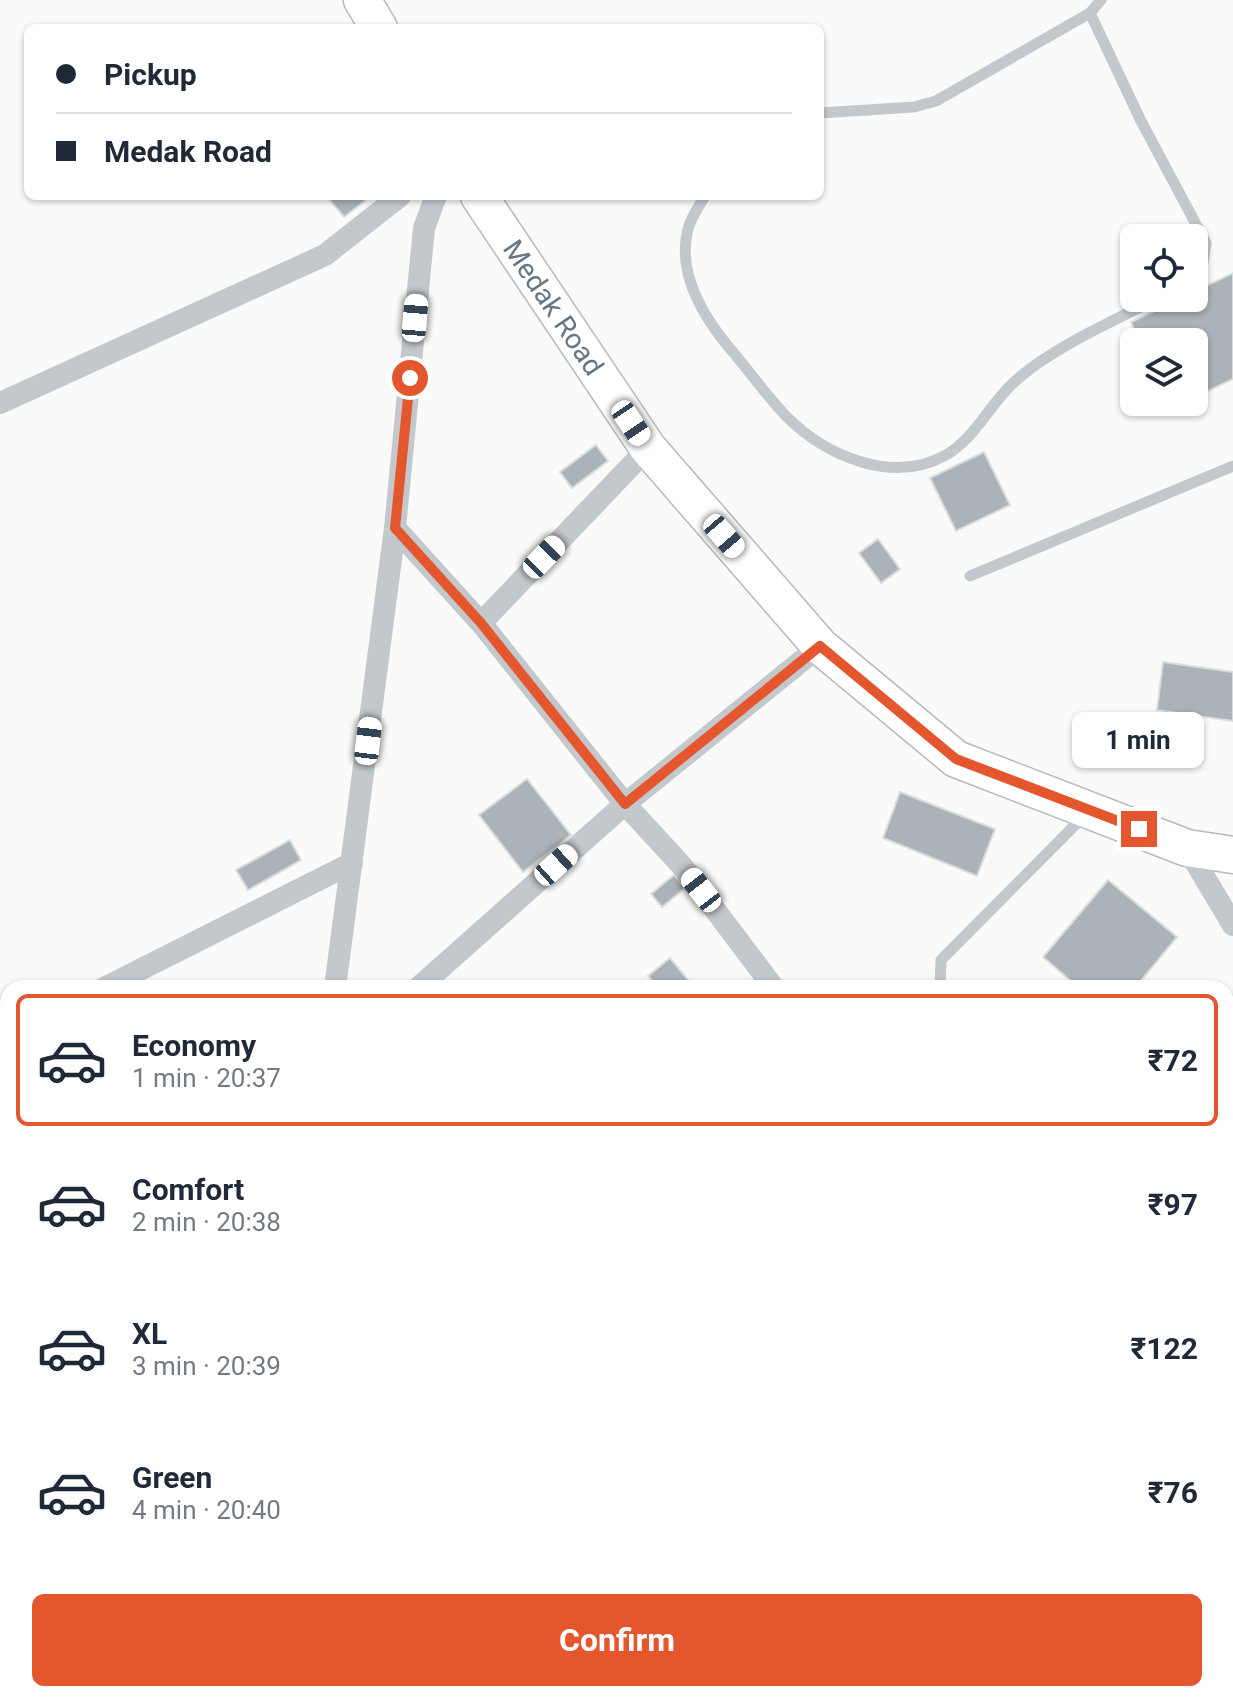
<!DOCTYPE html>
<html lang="en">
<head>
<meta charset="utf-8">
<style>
	:root { --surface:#fff; --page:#f6f6f7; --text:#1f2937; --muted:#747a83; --line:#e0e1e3; --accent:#e4572e }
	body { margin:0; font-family:Roboto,sans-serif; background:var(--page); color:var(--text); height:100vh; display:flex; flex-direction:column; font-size:30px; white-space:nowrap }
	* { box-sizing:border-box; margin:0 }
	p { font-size:26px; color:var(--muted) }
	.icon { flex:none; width:44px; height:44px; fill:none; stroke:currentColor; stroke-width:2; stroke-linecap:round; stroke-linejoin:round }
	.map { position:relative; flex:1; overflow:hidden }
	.panel { position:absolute; left:0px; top:980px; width:1234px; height:722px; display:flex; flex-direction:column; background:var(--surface); border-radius:24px 24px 0 0; box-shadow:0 2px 6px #0004 }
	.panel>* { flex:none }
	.hud { position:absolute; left:24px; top:24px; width:800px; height:176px; border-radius:12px; box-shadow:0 2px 6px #0004; display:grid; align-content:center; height:176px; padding:0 32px; background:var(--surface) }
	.tools { position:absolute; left:1120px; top:224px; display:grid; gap:16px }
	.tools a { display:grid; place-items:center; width:88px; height:88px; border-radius:12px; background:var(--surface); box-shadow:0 2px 6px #0004; font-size:40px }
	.end { position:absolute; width:36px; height:36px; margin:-18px; border:10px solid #e4572e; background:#fff; box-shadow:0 0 0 4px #fff }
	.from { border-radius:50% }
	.bubble { position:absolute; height:56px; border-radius:12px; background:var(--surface); box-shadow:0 2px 6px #0004; font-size:26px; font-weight:700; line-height:56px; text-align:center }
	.car { position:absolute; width:24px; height:48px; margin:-24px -12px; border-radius:10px; box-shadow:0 0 6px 2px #0007; background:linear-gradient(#fff 24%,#345 0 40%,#fff 0 76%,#345 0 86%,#fff 0) }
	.hud b { display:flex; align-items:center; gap:28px; height:76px; font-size:30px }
	.hud b+b { border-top:2px solid var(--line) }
	.hud i { width:20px; height:20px; background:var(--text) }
	ul { padding:14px 0 0; list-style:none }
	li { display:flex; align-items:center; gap:24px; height:132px; margin:0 16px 12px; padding:0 16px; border:4px solid transparent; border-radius:12px }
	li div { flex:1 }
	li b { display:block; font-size:30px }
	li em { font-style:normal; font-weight:700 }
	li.on { border-color:var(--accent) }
	li>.icon { width:72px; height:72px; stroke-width:1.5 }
	.cta { display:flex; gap:16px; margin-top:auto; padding:16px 32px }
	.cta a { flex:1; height:92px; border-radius:12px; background:var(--accent); color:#fff; font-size:32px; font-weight:700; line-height:92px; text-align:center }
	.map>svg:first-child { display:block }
	.building { fill:#aab3b9; stroke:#dcdcda; stroke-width:2 }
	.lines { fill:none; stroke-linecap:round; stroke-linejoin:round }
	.primary-casing { stroke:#b5babe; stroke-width:39 }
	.lane { stroke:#c3c8cc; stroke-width:11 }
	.street { stroke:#c3c8cc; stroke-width:22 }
	.primary { stroke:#fff; stroke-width:36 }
	.route { stroke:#e4572e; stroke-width:10 }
	.labels { text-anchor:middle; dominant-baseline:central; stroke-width:8; stroke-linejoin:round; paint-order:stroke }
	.street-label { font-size:28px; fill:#657683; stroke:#fff }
</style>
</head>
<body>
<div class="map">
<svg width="1233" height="1701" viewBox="0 0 1233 1701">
	<rect width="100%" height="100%" fill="#fafaf8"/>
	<!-- building -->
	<path class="building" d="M361,196L365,201L344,217L327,197Z
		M1233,273V379L1194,398V342H1140L1131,322L1181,298H1194V292Z
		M596,445L608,461L572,488L560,472Z
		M984,452L1010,505L956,531L930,478Z
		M878,539L900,569L881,583L859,553Z
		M1163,662L1233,672V721L1157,710Z
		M527,779L571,835L523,872L479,815Z
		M900,792L995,829L977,876L883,838Z
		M290,840L301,860L248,890L236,870Z
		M674,875L685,888L662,907L651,894Z
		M1108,880L1177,937L1135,988H1079L1043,957Z
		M670,958L693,986L690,988H658L648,976Z
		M1226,1050L1233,1057V1271L1226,1278Z"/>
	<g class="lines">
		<!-- primary casing -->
		<g class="primary-casing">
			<g id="primary">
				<path d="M362,0L379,28"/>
				<path id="s1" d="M479,196L648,448L820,646L956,759L1187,848L1233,855"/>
			</g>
		</g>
		<!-- lane -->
		<path class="lane" d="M1101,0L1090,13L1141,121L1206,243L1203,263L1194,274
			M820,113L914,107L936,101L1090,13
			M705,196C699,206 691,217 688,229C677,271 701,313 727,345C747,368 765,394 786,416C825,456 893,485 946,455C974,439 989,406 1012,384C1049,349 1113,321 1159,298
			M970,576L1233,466
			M940,988L941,960L1084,816
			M0,1642L8,1640"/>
		<!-- street -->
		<path class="street" d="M0,403L325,255L400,196
			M395,528L481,623L625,804L820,646
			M481,623L648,448
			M1187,848L1233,925
			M104,988L352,863
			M335,988L395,528L424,228L436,196
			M418,988L625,804L682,866L774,988
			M0,1040L8,1036
			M241,1701L242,1694"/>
		<!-- primary -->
		<use href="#primary" class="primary"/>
	</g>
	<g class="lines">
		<!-- route -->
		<path class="route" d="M410,378L395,528L481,623L625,804L820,646L956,759L1139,829"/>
	</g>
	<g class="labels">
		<!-- street labels -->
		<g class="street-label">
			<text stroke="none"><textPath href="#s1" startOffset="134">Medak Road</textPath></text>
		</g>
	</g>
</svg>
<div class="tools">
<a><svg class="icon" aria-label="locate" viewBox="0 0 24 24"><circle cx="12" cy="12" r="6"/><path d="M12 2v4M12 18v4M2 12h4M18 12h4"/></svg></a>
<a><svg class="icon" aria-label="layers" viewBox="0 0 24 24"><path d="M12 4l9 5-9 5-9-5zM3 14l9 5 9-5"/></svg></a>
</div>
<i class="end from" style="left:410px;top:378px"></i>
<i class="end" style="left:1139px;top:829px"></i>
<div class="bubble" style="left:1072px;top:712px;width:132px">1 min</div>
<i class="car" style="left:415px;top:318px;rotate:5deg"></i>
<i class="car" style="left:631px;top:423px;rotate:146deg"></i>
<i class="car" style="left:724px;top:536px;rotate:139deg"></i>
<i class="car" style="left:544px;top:557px;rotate:44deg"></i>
<i class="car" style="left:368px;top:741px;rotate:7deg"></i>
<i class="car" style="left:556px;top:865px;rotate:48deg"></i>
<i class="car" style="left:701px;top:890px;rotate:322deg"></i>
<div class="hud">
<b><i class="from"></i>Pickup</b>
<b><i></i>Medak Road</b>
</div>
<section class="panel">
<ul>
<li class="on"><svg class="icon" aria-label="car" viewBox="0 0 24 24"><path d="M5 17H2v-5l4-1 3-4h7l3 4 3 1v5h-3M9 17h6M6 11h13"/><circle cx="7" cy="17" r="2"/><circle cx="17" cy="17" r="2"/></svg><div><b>Economy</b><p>1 min · 20:37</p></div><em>₹72</em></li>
<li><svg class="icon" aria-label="car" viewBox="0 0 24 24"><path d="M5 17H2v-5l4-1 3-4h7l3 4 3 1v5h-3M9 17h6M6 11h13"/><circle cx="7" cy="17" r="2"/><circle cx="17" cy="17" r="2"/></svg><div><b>Comfort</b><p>2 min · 20:38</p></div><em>₹97</em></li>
<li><svg class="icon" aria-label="car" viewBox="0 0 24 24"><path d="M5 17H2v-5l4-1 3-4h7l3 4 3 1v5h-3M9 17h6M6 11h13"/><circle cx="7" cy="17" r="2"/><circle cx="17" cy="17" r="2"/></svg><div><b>XL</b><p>3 min · 20:39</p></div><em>₹122</em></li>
<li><svg class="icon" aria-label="car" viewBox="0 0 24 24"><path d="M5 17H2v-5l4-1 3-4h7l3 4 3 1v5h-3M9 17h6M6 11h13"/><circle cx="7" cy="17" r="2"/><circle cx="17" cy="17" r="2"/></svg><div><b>Green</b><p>4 min · 20:40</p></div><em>₹76</em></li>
</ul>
<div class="cta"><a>Confirm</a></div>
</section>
</div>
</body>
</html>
